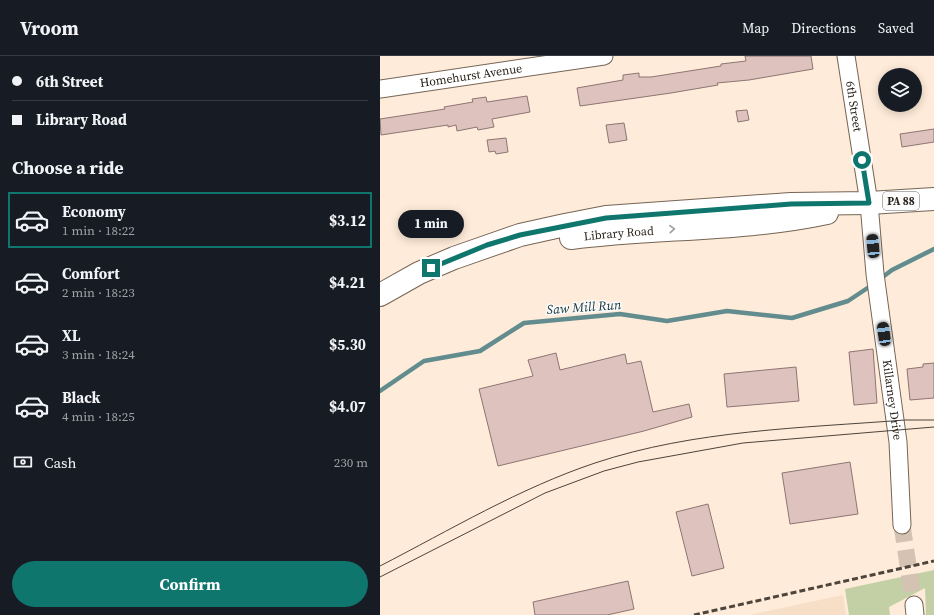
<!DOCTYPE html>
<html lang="en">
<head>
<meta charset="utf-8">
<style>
	:root { --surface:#171b24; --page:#20242c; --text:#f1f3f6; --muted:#9ea1a6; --line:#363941; --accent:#0f766e }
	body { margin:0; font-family:"Source Serif 4",serif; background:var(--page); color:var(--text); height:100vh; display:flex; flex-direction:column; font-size:15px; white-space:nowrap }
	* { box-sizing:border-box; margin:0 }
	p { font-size:13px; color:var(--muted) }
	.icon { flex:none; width:22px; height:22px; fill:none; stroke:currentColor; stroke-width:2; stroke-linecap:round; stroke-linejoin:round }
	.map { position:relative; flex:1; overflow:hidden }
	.side { display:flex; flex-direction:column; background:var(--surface); width:380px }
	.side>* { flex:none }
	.hud { display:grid; align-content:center; height:88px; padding:0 12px; background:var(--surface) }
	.buttons { position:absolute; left:498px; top:12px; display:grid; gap:8px }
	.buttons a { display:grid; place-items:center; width:44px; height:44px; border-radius:50%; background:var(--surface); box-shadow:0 2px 10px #0003; font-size:20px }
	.end { position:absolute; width:18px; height:18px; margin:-9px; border:5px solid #0f766e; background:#fff; box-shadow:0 0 0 2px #fff }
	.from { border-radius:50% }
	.bubble { position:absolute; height:28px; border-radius:14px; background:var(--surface); box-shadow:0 2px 10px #0003; font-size:13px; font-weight:700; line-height:28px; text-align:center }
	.car { position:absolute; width:12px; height:24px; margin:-12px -6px; border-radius:5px; box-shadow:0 0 3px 1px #0007; background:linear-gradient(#222 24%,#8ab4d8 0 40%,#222 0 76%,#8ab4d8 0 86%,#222 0) }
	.hud b { display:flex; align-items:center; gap:14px; height:38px; font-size:15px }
	.hud b+b { border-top:1px solid var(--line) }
	.hud i { width:10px; height:10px; background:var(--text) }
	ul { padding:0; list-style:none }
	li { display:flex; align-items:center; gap:12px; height:56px; margin:0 8px 6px; padding:0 4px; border:2px solid transparent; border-radius:0px }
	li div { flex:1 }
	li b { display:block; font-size:15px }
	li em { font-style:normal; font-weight:700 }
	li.active { border-color:var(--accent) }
	li>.icon { width:36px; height:36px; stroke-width:1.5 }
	h2 { padding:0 12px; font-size:18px; line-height:48px }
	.pay { display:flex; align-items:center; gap:10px; height:44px; padding:0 12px; font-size:15px }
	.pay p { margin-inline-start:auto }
	.button { display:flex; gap:8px; margin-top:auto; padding:8px 12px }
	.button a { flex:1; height:46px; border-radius:24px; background:var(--accent); color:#fff; font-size:16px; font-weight:700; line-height:46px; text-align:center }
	header { display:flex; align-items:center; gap:24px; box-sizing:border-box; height:56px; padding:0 20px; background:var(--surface); border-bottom:1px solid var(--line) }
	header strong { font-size:19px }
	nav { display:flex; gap:22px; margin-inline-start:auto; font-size:14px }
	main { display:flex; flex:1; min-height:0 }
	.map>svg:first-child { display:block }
	.built { fill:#f7dfc7 }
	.green { fill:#c3cfa4 }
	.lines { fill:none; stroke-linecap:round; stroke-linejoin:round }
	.stream { stroke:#628c8e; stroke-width:4.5 }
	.building { fill:#dec2be; stroke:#8e7572 }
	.minor-tunnel { stroke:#d4c3b3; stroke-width:17; stroke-dasharray:17 8; stroke-linecap:butt }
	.minor-casing { stroke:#756555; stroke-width:19 }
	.primary-casing { stroke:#756555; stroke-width:24 }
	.minor { stroke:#fff; stroke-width:17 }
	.primary { stroke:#fff; stroke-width:22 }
	.tram { stroke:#4d443c; stroke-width:1 }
	.rail { stroke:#4d443c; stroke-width:3; stroke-dasharray:6 3; stroke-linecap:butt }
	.oneway { stroke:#9f9c99 }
	.route { stroke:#0f766e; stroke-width:5 }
	.labels { text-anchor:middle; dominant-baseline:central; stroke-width:3; stroke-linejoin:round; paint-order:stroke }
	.shield { fill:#fcfcfc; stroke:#69645f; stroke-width:1 }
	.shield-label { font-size:11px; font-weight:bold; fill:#2a231c }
	.street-label { font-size:12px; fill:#2a231c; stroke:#fcfcfc }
	.water-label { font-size:13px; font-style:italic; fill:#133337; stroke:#fcfcfc }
</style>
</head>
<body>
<header>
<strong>Vroom</strong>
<nav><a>Map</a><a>Directions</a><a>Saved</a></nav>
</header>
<main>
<section class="side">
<div class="hud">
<b><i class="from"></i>6th Street</b>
<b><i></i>Library Road</b>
</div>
<h2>Choose a ride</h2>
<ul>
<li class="active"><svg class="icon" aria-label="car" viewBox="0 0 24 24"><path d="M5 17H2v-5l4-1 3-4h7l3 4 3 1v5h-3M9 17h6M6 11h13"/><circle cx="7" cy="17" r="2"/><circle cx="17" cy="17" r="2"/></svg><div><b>Economy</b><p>1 min · 18:22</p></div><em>$3.12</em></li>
<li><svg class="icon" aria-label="car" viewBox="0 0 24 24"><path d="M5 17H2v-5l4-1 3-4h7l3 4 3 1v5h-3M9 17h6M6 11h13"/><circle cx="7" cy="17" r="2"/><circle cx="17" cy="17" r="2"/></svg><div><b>Comfort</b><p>2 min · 18:23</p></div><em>$4.21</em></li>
<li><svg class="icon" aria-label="car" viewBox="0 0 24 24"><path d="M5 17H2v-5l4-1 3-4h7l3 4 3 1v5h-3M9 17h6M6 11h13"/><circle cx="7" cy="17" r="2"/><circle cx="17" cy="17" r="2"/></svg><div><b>XL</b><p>3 min · 18:24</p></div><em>$5.30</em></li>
<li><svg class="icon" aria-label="car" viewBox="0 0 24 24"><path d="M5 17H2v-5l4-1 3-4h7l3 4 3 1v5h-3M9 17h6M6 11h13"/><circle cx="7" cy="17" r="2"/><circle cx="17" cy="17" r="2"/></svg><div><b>Black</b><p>4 min · 18:25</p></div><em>$4.07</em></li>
</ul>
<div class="pay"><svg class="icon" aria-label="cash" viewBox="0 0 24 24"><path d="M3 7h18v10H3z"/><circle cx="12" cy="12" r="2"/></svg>Cash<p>230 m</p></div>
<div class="button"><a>Confirm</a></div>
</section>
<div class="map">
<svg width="554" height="559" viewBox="0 0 554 559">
	<rect width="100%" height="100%" fill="#feebd9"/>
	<!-- built -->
	<path class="built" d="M463,539L466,559H369Z"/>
	<!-- green -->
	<path class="green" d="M554,514V559H546L545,532L509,551L510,559H469L465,533Z"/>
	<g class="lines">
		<!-- stream -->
		<path class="stream" d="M500,223L512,214L554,193
			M0,335L44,305L100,295L144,267L240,258L287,265L347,255L412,262L468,245L492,229"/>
	</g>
	<!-- building -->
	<path class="building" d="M365,0H431L433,13L369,24L337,27L338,29L291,37L200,50L197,32L243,24V19L259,17V21H271L341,10V8L366,5Z
		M147,40L150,56L112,63L114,71L98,74L97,71L77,75L76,69L68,71V69L1,79L0,63L65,53L64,51L93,46L92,43L106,41L107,46Z
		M367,54L369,64L358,66L356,55Z
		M244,67L247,84L229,87L226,69Z
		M554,73V86L522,91L520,78Z
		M126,82L128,96L116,98L115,95L109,96L107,84Z
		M493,293L497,347L474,349L469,296Z
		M176,297L180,314L245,298L247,308L261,305L273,356L309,348L312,361L264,375L118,410L99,333L153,320L148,304Z
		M554,307V342L530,344L527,313L543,311V308Z
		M416,311L419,345L347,351L344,318Z
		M470,406L478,458L410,468L402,417Z
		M328,448L344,512L312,520L296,456Z
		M248,525L254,553L227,559H155L153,546Z"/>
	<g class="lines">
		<!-- minor-tunnel -->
		<path class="minor-tunnel" d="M522,469L534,549"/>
		<!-- minor casing -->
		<g class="minor-casing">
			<g id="minor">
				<path id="s1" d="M466,0L489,147L495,218L518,386L522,469"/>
				<path id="s2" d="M0,33L224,0"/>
				<path d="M534,549L535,559"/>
			</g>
		</g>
		<!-- primary casing -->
		<g class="primary-casing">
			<g id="primary">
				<path id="s3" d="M191,182C276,171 363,175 447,157"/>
				<path d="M0,239L39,217L74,202L140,179L185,169L226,161L411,148L489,147L554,143"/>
			</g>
		</g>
		<!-- minor -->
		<use href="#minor" class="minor"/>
		<!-- primary -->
		<use href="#primary" class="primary"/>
		<!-- tram -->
		<path class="tram" d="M0,510C70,474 140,432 215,407C314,374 422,372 525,364H554
			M0,521L165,437L224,415L258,406L363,387L554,371"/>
		<!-- rail -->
		<path class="rail" d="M314,559L554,505"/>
	</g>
	<!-- one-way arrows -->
	<defs><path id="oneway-chevron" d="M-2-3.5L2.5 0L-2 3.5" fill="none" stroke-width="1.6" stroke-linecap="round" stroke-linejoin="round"/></defs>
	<use class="oneway" href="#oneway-chevron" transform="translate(292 173) rotate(-4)"/>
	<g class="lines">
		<!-- route -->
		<path class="route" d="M51,212L107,189L140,179L226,162L411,148L489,147L482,104"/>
	</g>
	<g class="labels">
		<!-- shield labels -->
		<rect class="shield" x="503" y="136" width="36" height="18" rx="3"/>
		<g class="shield-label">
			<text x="521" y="145">PA 88</text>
		</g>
		<!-- street labels -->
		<g class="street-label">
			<text stroke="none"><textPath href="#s2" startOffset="92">Homehurst Avenue</textPath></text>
			<text stroke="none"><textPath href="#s1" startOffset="51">6th Street</textPath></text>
			<text stroke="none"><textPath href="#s3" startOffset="48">Library Road</textPath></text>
			<text stroke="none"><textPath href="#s1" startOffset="347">Killarney Drive</textPath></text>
		</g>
		<!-- water labels -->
		<g class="water-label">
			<text transform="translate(204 251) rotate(-4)">Saw Mill Run</text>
		</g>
	</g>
</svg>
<div class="buttons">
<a><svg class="icon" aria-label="layers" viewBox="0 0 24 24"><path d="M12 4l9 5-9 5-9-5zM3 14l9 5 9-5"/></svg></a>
</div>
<i class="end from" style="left:482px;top:104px"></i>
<i class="end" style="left:51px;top:212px"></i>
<div class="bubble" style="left:18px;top:154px;width:66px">1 min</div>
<i class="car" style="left:493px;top:190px;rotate:355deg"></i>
<i class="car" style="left:504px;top:278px;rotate:352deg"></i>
</div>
</main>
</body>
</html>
